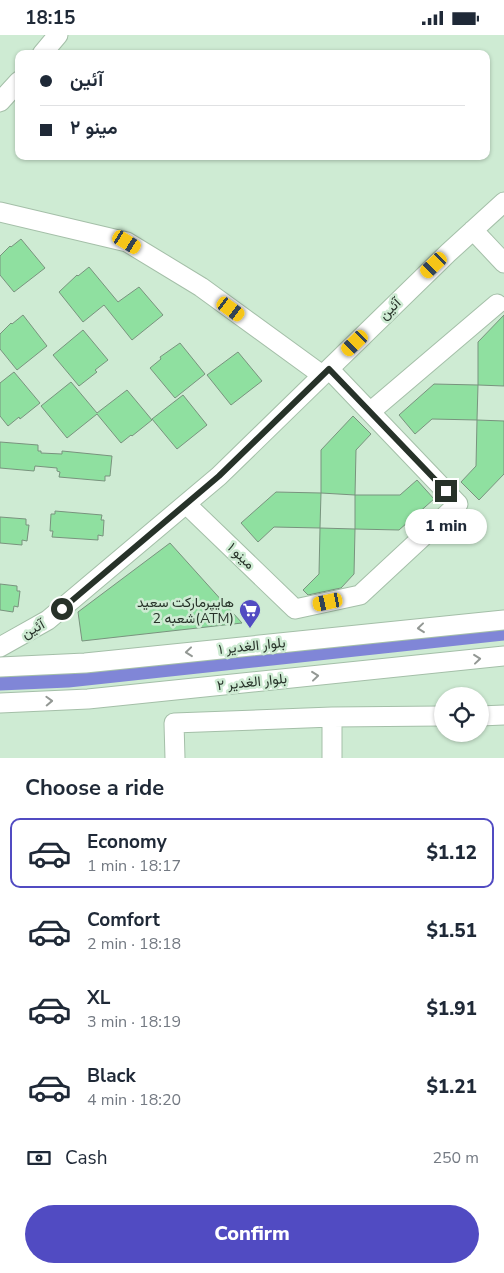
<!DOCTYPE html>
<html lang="en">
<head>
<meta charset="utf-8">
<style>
	:root { --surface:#fff; --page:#f2f2f3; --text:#1f2937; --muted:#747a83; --line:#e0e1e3; --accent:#514bc2 }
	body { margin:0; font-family:"Nunito Sans",Vazirmatn,sans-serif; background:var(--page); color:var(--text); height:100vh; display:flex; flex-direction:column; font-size:19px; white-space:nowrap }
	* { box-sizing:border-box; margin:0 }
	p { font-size:16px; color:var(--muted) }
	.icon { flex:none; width:28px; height:28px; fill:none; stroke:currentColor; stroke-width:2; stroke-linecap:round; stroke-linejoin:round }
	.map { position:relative; height:723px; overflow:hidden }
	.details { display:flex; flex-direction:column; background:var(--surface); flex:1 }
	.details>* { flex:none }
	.guide { position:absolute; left:15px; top:15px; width:475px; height:110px; border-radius:10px; box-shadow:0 1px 4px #0004; display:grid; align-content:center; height:110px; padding:0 25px; background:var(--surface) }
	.fabs { position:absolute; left:434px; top:652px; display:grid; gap:10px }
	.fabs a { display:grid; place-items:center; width:55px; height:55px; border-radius:50%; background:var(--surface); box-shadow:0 1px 4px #0004; font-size:25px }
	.end { position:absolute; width:22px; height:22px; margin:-11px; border:6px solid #273229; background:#fff; box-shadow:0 0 0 2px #fff }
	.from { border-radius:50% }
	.bubble { position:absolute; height:35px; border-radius:18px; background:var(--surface); box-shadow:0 1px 4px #0004; font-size:16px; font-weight:800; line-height:35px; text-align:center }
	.car { position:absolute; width:15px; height:30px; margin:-15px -8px; border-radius:6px; box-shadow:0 0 4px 1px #0007; background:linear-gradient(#f5c518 24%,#345 0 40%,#f5c518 0 76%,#345 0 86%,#f5c518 0) }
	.guide b { display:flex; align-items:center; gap:18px; height:48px; font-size:19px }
	.guide b+b { border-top:1px solid var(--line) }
	.guide i { width:12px; height:12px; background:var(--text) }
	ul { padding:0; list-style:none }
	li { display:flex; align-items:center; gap:15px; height:70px; margin:0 10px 8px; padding:0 15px; border:2px solid transparent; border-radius:10px }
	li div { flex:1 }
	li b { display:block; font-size:19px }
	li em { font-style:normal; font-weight:800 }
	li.active { border-color:var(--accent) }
	li>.icon { width:45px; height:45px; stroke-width:1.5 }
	h2 { padding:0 25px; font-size:22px; line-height:60px }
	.pay { display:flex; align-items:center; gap:12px; height:55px; padding:0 25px; font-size:19px }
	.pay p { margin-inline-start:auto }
	.button { display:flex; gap:10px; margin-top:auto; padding:10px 25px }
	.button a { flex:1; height:58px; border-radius:30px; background:var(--accent); color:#fff; font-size:20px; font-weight:800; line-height:58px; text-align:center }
	.status { display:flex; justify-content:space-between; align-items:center; height:35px; padding:0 25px; background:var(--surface); direction:ltr }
	.status svg { height:14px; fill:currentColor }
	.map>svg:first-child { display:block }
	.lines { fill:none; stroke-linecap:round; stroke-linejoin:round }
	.canal { stroke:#8086d7; stroke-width:15 }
	.building { fill:#8fe0a0; stroke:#79937e }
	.minor-casing { stroke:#a4bfa8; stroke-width:21 }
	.minor { stroke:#fff; stroke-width:19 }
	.oneway { stroke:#939894 }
	.route { stroke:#273229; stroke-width:6 }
	.labels { text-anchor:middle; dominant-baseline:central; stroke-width:5; stroke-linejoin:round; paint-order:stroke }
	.street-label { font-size:14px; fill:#273229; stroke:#ceebd3 }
	.poi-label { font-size:14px; fill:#273229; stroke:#ceebd3; text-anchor:end }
</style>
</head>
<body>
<div class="status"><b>18:15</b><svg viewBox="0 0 49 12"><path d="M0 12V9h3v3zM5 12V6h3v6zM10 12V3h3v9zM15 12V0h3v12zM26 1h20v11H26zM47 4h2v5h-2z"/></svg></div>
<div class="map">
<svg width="504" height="723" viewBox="0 0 504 723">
	<rect width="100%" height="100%" fill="#ceebd3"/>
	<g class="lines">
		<!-- canal -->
		<path class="canal" d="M0,648L68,645L504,598"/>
	</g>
	<!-- building -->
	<path class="building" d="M21,204L45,233L14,257L0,240V221L10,211L11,212Z
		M89,232L118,267L139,252L163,280L132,305L104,270L83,287L59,257L77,240L78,241Z
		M23,280L47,311L17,335L0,314V299L11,288L12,289Z
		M504,280V351L478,350V307Z
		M83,295L108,325L95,335L97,337L79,351L53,320Z
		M180,308L205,339L175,363L150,333L161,324L160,322Z
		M238,317L262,346L231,370L207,340Z
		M14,337L40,368L20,384L19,382L8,391L0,381V348Z
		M71,347L97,378L127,355L152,385L132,401L131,400L121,408L97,379L67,403L41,371Z
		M434,349L478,350L477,385L432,384L415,399L399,380Z
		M183,360L207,390L177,414L152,384Z
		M353,381L371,399L356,415L355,460L321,458V415Z
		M477,385L504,386V439L479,465L461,447L476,431Z
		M0,407L38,410V416H41V418L62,419V416L112,421L110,441H105V446L59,442L60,437L57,436V433L35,431L34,436L0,433Z
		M417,445L434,464L399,495L355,494V460H400Z
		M276,457L321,458L320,493L274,492L258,507L241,488Z
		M55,476L102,480L101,485H104L103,501L98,500V505L52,502L53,496H50L51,479H55Z
		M0,482L26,484V490H29L27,506L22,505V510L0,508Z
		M320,493L355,494L354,539L341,553L308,560L303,555L319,539Z
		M170,508L242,588L82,606L78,577Z
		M0,549L17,551V556H20L18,572L14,571L13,577L0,575Z"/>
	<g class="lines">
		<!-- minor casing -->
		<g class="minor-casing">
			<path id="minor" d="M42,19L58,0
				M0,67L19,46
				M0,177L127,207L201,252L322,340
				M473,195L504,228
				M370,377L497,269
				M186,469L295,574L360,560L458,469L329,334
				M0,612L48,585L219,441L448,218L504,167
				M0,632L85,628L504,585
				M0,668L88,664L504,621
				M480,681L504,680
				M175,723L174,688L332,682L442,681
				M332,723V682"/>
		</g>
		<!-- minor -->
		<use href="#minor" class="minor"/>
	</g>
	<!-- one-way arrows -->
	<defs><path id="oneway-chevron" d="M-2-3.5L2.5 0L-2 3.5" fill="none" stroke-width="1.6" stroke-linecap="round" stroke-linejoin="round" transform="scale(1.25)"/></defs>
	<g class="oneway">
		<use href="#oneway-chevron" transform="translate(421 593) rotate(174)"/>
		<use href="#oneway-chevron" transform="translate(189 617) rotate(174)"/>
		<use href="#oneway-chevron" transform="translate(477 624) rotate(-6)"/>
		<use href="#oneway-chevron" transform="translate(315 641) rotate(-6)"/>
		<use href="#oneway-chevron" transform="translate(49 666) rotate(-2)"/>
	</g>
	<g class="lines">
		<!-- route -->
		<path class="route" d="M62,574L219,441L329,334L446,456"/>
	</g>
	<!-- icons -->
	<defs>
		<g id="supermarket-pin" transform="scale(1.125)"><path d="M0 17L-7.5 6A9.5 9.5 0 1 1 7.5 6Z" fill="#514bc2" stroke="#ceebd3"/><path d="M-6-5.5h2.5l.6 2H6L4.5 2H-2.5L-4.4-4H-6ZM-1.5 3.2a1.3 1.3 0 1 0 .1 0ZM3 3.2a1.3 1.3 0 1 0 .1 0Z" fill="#fff"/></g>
	</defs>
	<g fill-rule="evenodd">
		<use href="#supermarket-pin" x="250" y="575"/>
	</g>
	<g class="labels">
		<!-- street labels -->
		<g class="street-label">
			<text transform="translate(390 274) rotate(-44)">آئین</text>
			<text transform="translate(241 521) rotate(44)">مینو ۱</text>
			<text transform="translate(33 594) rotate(-29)">آئین</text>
			<text transform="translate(252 611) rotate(-6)">بلوار الغدیر ۱</text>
			<text transform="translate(252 647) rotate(-6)">بلوار الغدیر ۲</text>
		</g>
		<!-- poi labels -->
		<g class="poi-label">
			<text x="234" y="567">هایپرمارکت سعید<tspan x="234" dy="16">شعبه 2(ATM)</tspan></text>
		</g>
	</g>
</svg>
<div class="fabs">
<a><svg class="icon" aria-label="locate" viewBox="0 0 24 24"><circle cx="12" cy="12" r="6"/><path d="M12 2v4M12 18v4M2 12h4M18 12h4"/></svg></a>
</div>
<i class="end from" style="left:62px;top:574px"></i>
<i class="end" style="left:446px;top:456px"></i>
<div class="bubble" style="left:405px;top:474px;width:82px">1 min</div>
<i class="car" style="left:127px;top:207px;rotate:121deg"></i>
<i class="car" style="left:434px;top:230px;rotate:226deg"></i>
<i class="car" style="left:231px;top:274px;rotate:126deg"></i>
<i class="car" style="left:355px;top:308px;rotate:226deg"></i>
<i class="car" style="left:328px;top:567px;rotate:258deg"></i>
<div class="guide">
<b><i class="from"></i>آئین</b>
<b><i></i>مینو ۲</b>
</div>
</div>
<section class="details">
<h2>Choose a ride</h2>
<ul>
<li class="active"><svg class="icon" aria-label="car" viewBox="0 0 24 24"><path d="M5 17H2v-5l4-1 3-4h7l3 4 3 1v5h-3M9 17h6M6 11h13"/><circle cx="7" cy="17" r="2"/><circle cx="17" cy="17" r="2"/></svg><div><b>Economy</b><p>1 min · 18:17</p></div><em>$1.12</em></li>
<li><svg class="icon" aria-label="car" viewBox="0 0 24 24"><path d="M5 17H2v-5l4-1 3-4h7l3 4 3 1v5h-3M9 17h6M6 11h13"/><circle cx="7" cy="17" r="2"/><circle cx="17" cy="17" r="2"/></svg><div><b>Comfort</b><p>2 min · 18:18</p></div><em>$1.51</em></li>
<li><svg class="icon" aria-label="car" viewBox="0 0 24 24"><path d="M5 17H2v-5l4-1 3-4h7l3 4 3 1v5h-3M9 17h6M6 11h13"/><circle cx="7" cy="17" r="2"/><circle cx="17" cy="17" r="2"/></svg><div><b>XL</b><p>3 min · 18:19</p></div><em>$1.91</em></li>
<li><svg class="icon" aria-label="car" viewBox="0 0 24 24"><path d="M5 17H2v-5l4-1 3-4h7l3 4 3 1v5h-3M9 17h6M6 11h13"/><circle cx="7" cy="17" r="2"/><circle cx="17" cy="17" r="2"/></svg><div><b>Black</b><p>4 min · 18:20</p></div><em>$1.21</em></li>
</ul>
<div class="pay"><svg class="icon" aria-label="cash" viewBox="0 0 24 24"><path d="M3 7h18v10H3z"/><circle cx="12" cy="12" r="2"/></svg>Cash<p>250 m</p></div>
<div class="button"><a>Confirm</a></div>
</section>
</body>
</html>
